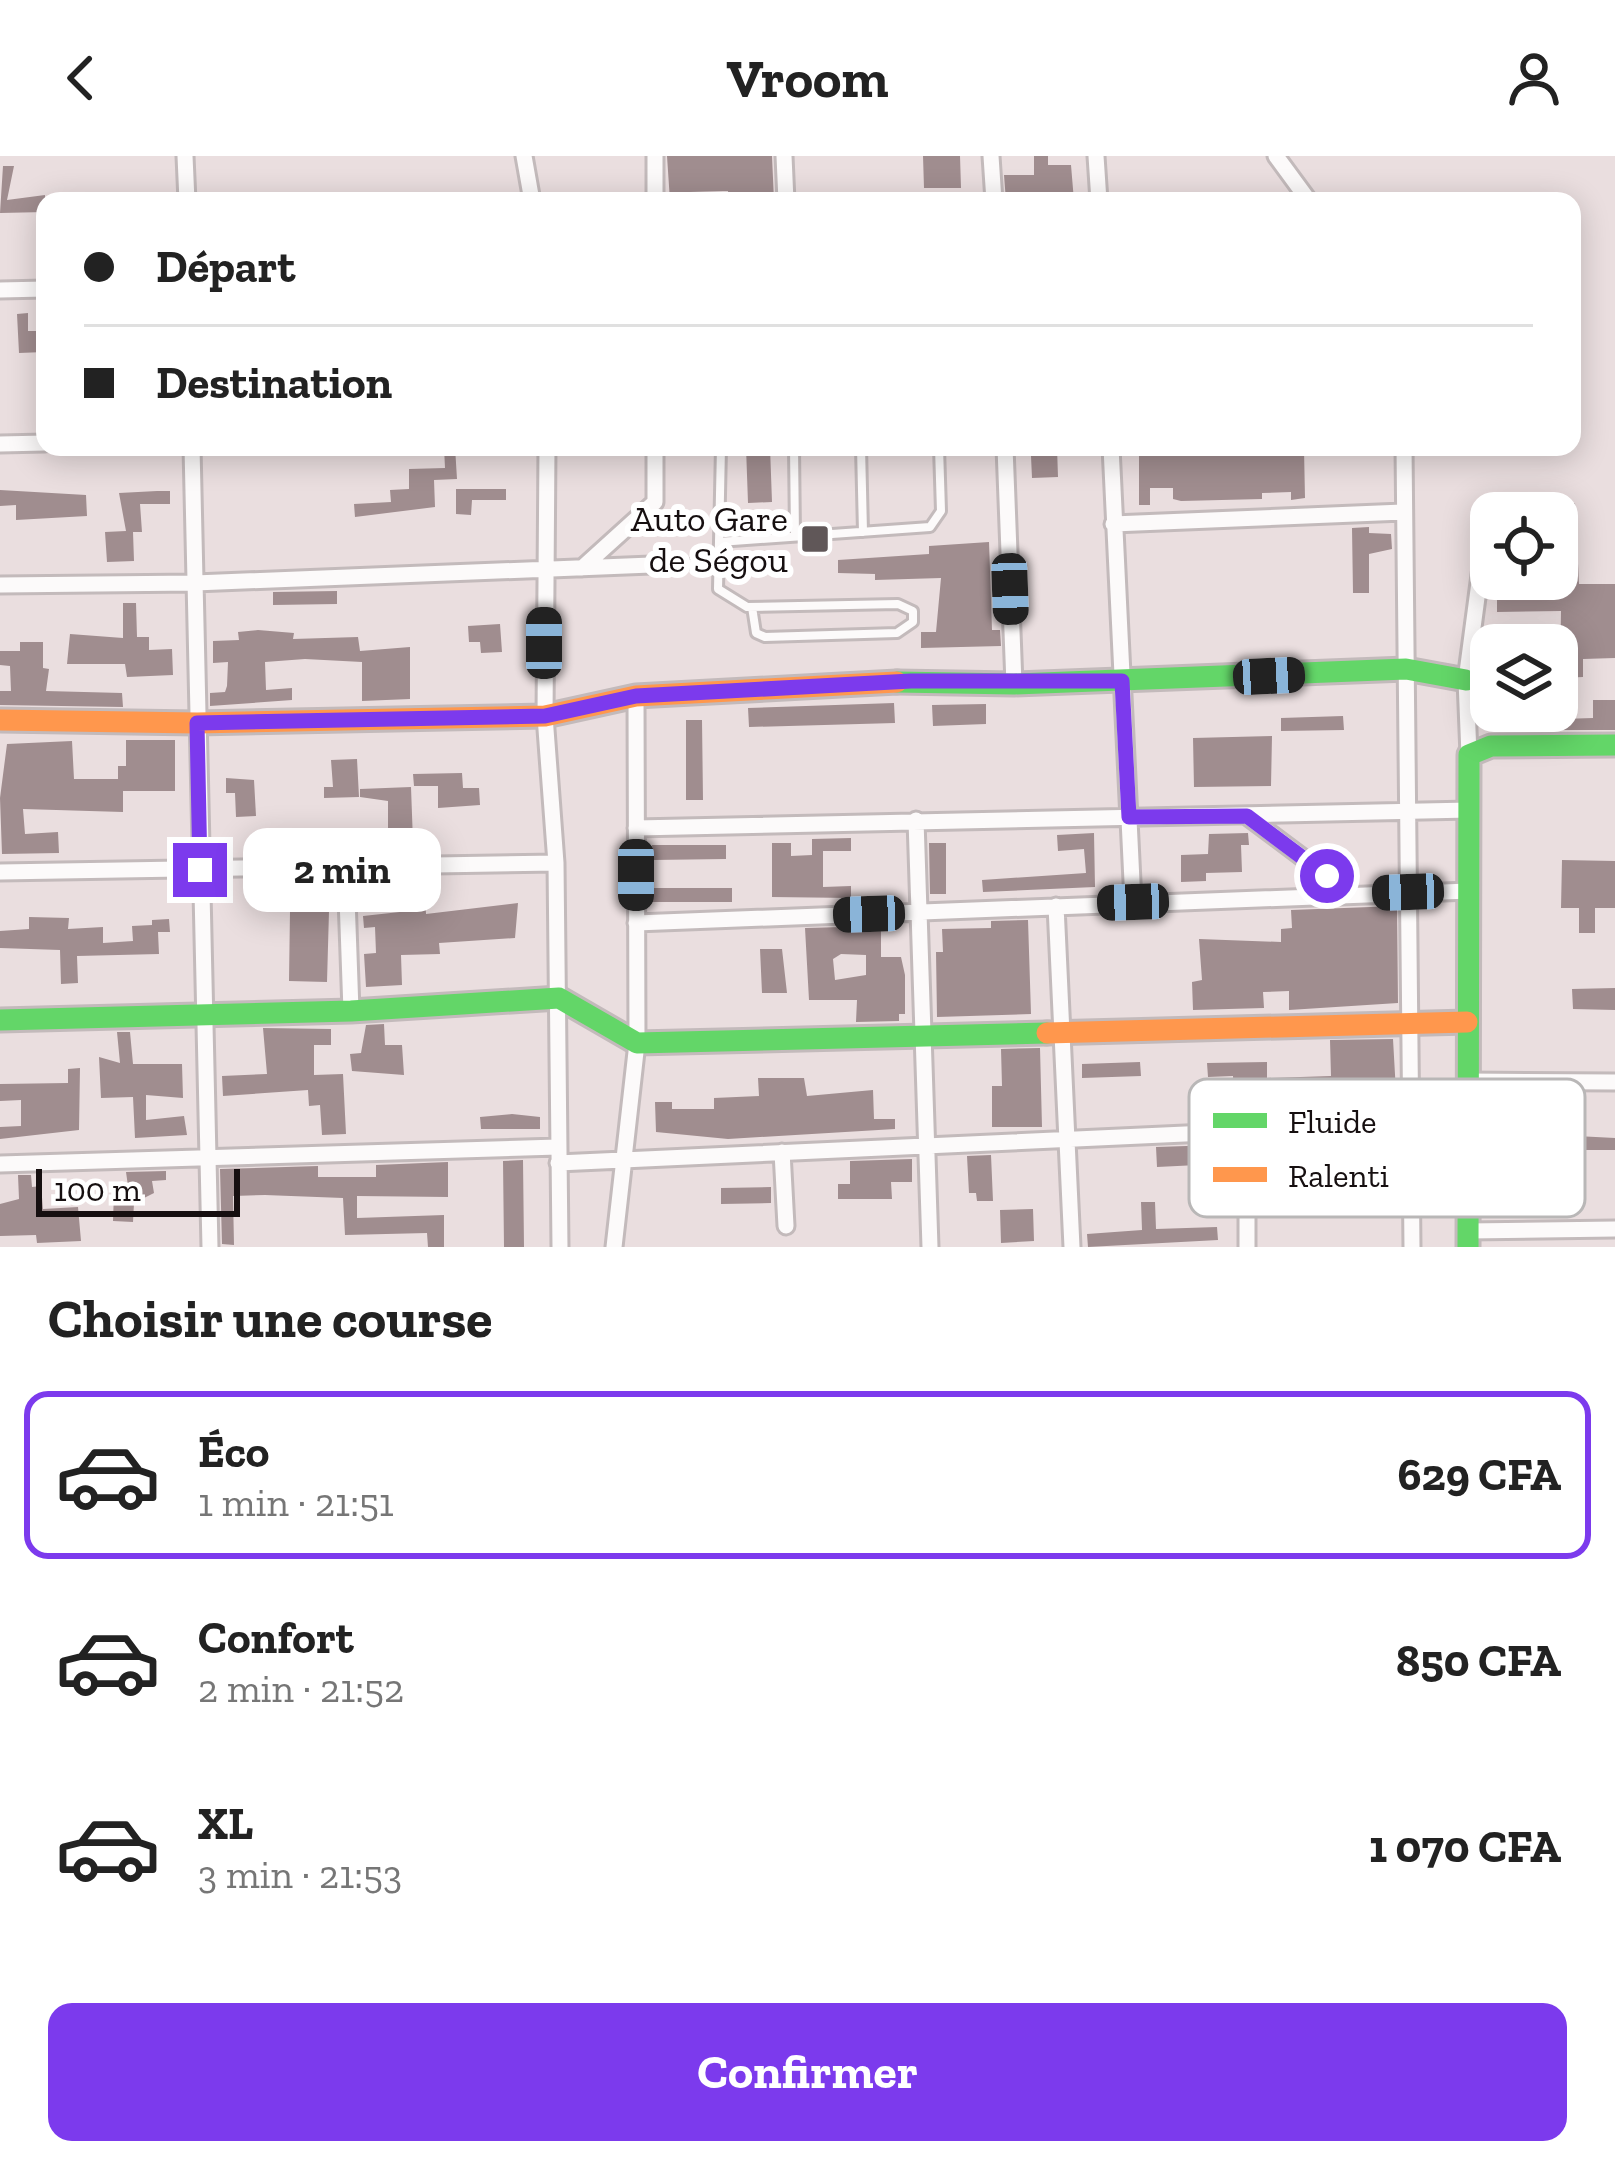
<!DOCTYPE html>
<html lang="fr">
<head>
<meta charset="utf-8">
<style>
	:root { --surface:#fff; --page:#f6f6f6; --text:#222; --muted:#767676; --line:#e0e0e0; --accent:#7c3aed }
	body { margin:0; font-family:"Zilla Slab",serif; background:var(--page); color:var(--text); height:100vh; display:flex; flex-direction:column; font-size:45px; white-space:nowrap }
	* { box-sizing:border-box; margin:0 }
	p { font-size:39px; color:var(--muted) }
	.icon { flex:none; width:66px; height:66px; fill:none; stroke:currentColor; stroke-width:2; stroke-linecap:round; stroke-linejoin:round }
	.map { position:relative; height:1091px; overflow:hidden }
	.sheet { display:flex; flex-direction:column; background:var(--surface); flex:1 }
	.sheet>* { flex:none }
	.hud { position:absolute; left:36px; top:36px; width:1545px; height:264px; border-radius:24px; box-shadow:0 6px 30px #0003; display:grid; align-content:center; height:264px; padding:0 48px; background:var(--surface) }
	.tools { position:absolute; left:1470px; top:336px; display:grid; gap:24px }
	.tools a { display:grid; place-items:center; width:108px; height:108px; border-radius:24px; background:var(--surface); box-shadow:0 6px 30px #0003; font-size:60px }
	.scale { position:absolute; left:36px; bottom:30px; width:204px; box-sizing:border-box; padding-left:12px; border:6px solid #160f10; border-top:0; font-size:33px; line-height:42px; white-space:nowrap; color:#160f10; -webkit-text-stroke:9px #fff; paint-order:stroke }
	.end { position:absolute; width:54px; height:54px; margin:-27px; border:15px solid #7c3aed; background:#fff; box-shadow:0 0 0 6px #fff }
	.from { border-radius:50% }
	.bubble { position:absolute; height:84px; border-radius:24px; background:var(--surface); box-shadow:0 6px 30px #0003; font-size:39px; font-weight:700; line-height:84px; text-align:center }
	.car { position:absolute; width:36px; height:72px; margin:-36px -18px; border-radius:15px; box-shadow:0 0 9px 3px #0007; background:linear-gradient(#222 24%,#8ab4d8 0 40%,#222 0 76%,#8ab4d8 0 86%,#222 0) }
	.hud b { display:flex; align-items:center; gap:42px; height:114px; font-size:45px }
	.hud b+b { border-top:3px solid var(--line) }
	.hud i { width:30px; height:30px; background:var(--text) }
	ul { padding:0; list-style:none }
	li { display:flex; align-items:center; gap:36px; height:168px; margin:0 24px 18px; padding:0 24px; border:6px solid transparent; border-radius:24px }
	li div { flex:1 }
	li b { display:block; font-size:45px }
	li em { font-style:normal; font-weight:700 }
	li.on { border-color:var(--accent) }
	li>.icon { width:108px; height:108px; stroke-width:1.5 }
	h2 { padding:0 48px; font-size:54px; line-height:144px }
	.cta { display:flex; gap:24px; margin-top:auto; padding:24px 48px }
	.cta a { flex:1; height:138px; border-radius:24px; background:var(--accent); color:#fff; font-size:48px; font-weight:700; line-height:138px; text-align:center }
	header { display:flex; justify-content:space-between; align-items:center; height:156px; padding:0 48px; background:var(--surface); font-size:54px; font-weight:700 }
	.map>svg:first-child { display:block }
	.building { fill:#a08d8f; fill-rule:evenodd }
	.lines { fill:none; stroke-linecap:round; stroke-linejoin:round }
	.lane-casing { stroke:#c3babb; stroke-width:14 }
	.street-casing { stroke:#c3babb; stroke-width:21 }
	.fast-casing { stroke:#c3babb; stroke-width:27 }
	.slow-casing { stroke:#c3babb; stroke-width:27 }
	.lane { stroke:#fcfafa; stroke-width:8 }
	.street { stroke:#fcfafa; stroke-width:15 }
	.fast { stroke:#63d668; stroke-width:21 }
	.slow { stroke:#ff974d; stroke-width:21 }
	.route { stroke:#7c3aed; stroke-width:15 }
	.poi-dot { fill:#605758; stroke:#fff; stroke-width:4.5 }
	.labels { text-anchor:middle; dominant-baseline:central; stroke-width:12; stroke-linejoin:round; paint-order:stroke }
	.poi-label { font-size:36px; fill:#160f10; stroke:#fff; text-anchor:end }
	.key { fill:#fff; stroke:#b9b7b7; stroke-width:3 }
	.key-label { font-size:33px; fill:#160f10 }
</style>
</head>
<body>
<header><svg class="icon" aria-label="back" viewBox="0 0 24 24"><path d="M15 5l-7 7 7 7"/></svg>Vroom<svg class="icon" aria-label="person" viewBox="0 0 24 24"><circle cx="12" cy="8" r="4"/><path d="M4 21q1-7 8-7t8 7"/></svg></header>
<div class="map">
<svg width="1615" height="1091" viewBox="0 0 1615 1091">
	<rect width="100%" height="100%" fill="#eadedf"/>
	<!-- building -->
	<path class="building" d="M667,0H772L774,45H729L728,35H723L690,36V45H670Z
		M923,0H960L961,32H924Z
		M1034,0H1048V9H1071L1074,45H1006L1004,19H1034Z
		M3,10H14L7,44L45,39V56L0,57Z
		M28,157V175H43L44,196L19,197L17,158Z
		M444,291H455L457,323L434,324L435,351L355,361L354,348L391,346L390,334L409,333V313L445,312Z
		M746,291H770L772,346L748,347Z
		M1040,291H1057L1058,321L1032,322L1031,300L1040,299Z
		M1139,291L1220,297L1304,293L1305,342L1291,344V336L1262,337V343L1181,345L1173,343V332H1150V349H1139Z
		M456,333H506V344H472L471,359L456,358Z
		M0,334L86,339L87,360L16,364V349L0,350Z
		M157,335H170V348H140L142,376H133L134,405L107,406L105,376L126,375L119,337Z
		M1557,347H1575L1579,428H1615V502L1583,503V521L1560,522L1561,455L1497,456V437H1529L1530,423H1559Z
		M1369,371V377L1391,378L1392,393L1369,398V437H1353L1352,372Z
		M989,386L992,474H1000L1001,490L921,492V476H936L941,422L875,424V418L838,417V404L929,398V390Z
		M337,435V448L273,449V436Z
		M123,447H136L137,481H149V494L172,493L173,519L127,521L125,508H67L70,478L123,482Z
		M500,468L502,496L481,497L480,486H469L468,470Z
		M258,474L294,477L293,483L358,481L360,495L410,491V543L362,545V506L305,503L265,506L266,534L292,532V544L210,550V537L225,536L227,530L228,506L213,507V485L239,484L238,476Z
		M20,486H43V512L49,513L46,535L122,537L123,551L0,549V535H11L10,510L0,509V495H20Z
		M1593,544H1615V574H1562V563L1593,562Z
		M894,547L895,567L749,571L748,552Z
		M986,548V568L933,570L932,549Z
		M1343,560L1344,574L1281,575V562Z
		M686,564H702L703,644H686Z
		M1272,580L1271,630L1194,631L1193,582Z
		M126,584H175V635H123V656L23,653L25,678L58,676L59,697L2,698L0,642L7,588L72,585L74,623H118V610H126Z
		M357,603L359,641L324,642V631H333L331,604Z
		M462,617L463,632H479L480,649L438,652V630H414L413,618Z
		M226,622L254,624L256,660L236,661L235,637H226Z
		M411,631L413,686H388V645L360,641V633Z
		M1094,677L1095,731L983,736L982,724L1086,717L1084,693L1058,695L1057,679Z
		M1248,677L1249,689H1241L1242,716L1206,717V725L1181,726V699L1208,698L1209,678Z
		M851,682V695H823V731L851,730V742L772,741V687H791V700L812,699V683Z
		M929,687H946V738H930Z
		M652,689H726V703L653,704Z
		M1562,704L1615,705V752H1595V777H1579V752H1561Z
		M407,721H424L426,758L518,747L515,782L439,787L440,798L401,799L402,829L366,831L364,798L376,797L375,771L364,772L363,760L409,755Z
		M649,732H732V746H649Z
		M1397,750L1398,847L1289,854V835L1263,836L1264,852L1193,854L1192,826L1202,824L1199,783L1281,786V773L1292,772L1291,754Z
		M290,755H329L327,826L289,825Z
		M29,761L69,762L68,773L103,771V787L133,785L132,770L152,769V764L169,763L170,776H158L159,798L77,800L78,827L61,828L60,794L0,792V775L29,773Z
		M1028,764L1031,858L937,861L936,796H943L942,773L991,772V765Z
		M881,770V801H901L905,819V858H899V865L856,866L857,844H809L805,772ZM841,798L866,799V819L835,824L833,803Z
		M760,793H782L787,837H762Z
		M1615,832V854L1573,853L1572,833Z
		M384,868L385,889H402L404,919L352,915L350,898L361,897L366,869Z
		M263,872L331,873V889H314V919L343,918L346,978L322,979L320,949L309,950L308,934L223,940L222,920L267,918Z
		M117,876H130L133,908H182L183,942L146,939V964L184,960L187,979L135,982L133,941L101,942L99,901L120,907Z
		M1393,883L1397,954H1374L1373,933H1350L1351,954L1334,955L1333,933L1264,936V949H1246V942H1234L1233,920L1208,921L1207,907L1267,906V922L1331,920L1330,884Z
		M1040,892L1042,971H992V930H1002L1001,893Z
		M1140,906L1141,920L1082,922V908Z
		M80,912L79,974L0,983V971L21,970V944L0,945V928L68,927V913Z
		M758,922H804L807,940L873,934L874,963H895V973L728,983L656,976L655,946H672V953H714V942L759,940Z
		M512,958L540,961V973H481L480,961Z
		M1557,979L1615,982V994H1580V1012L1512,1019V1002H1558Z
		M1217,989L1218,1008L1157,1011L1156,991Z
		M991,999L993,1045H977L976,1037H969L967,1000Z
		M912,1003V1026H891L892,1043H838V1028H850V1005Z
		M523,1004L524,1091H504L503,1005Z
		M448,1006V1041L357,1040V1062L444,1059V1091H428L427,1077L345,1079L343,1042L265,1039L233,1040L234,1089L222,1088L220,1013L318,1010V1021H376V1009Z
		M126,1016L166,1015V1024L152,1025L154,1037L134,1047L133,1066L113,1065L114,1036L129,1037Z
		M18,1019H31L32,1031L41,1030L43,1053L78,1051L81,1085L37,1087L36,1079L0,1080V1048L19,1043Z
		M771,1031V1047L721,1048V1032Z
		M1141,1046H1155L1156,1073L1217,1071L1218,1084L1088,1091L1087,1078L1142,1074Z
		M1033,1053L1034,1085L1001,1087L1000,1054Z"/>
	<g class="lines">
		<!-- lane casing -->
		<g class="lane-casing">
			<path id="lane" d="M721,291L718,433L747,451L898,448L913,455V466L897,477L765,481L756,477L752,451
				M794,291L795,380
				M861,291L863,376
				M719,386L930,371L941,355L939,291
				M678,408H718"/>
		</g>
		<!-- street casing -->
		<g class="street-casing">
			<path id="street" d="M185,0L187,45
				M524,0L532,45
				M655,0V45
				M784,0L786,45
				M991,0L994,45
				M1096,0L1099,45
				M1276,0L1309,45
				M0,134L45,133
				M0,288L45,287
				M192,291L210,1091
				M547,291L545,560L556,707L560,1091
				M1005,291L1014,528
				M1111,291L1133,746
				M1404,291L1412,1091
				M1113,368L1403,356
				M582,412L655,346V291
				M0,429L195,427L676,408
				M1469,599L1466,524L1486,374
				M1247,660L1350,737
				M916,664L930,1091
				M636,672L1470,654
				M346,713L351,855
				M0,716L556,707
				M1056,750L1072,1091
				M636,767L1469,735
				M1467,925L1615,926
				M782,996L786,1070
				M558,1007L1466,965
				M0,1008L558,991
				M1468,1075L1615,1073
				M614,1091L637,887L636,540
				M1247,1091V974"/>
		</g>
		<!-- fast casing -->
		<g class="fast-casing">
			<path id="fast" d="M897,526L1014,528L1406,513L1466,524
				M0,864L351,855L559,842L637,887L1047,877
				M1468,1091L1469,599L1491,590L1615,589"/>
		</g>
		<!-- slow casing -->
		<g class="slow-casing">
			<path id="slow" d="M0,564L197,567L545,560L636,540L897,526
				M1047,877L1467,866"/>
		</g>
		<!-- lane -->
		<use href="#lane" class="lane"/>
		<!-- street -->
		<use href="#street" class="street"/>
		<!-- fast -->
		<use href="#fast" class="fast"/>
		<!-- slow -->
		<use href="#slow" class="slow"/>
	</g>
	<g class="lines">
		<!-- route -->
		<path class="route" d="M200,714L197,567L545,560L636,540L911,525H1122L1129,661L1247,660L1327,720"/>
	</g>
	<!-- markers -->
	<rect class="poi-dot" x="800" y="368" width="30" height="30" rx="6"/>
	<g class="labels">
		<!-- poi labels -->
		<g class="poi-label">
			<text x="788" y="362">Auto Gare<tspan x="788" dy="41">de Ségou</tspan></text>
		</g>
	</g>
	<!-- legend -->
	<rect x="1189" y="923" width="396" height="138" rx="18" class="key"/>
	<rect x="1213" y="957" width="54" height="15" fill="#63d668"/>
	<rect x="1213" y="1011" width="54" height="15" fill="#ff974d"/>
	<g class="key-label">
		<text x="1288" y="977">Fluide</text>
		<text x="1288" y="1031">Ralenti</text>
	</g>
</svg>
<div class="tools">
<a><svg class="icon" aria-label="locate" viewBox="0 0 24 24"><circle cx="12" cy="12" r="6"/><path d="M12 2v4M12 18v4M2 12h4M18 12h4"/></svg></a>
<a><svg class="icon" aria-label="layers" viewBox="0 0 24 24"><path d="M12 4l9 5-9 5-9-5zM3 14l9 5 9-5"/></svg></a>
</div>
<div class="scale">100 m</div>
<i class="end from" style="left:1327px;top:720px"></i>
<i class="end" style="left:200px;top:714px"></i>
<div class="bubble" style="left:243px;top:672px;width:198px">2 min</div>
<i class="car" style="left:1010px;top:433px;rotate:178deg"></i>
<i class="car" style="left:544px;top:487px;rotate:0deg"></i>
<i class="car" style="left:1269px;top:520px;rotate:87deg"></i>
<i class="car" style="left:636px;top:719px;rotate:180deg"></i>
<i class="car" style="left:1408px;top:736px;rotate:268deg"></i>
<i class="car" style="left:1133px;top:746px;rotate:268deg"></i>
<i class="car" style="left:869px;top:758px;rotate:268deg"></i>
<div class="hud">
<b><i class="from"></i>Départ</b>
<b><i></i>Destination</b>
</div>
</div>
<section class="sheet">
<h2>Choisir une course</h2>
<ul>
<li class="on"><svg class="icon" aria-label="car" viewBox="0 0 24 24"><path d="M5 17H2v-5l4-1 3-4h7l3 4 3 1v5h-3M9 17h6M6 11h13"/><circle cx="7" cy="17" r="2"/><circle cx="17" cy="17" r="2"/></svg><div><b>Éco</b><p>1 min · 21:51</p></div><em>629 CFA</em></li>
<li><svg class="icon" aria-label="car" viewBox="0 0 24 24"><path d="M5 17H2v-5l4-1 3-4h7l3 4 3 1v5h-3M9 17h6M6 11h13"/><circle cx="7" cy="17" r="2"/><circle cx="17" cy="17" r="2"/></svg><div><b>Confort</b><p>2 min · 21:52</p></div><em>850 CFA</em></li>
<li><svg class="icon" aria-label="car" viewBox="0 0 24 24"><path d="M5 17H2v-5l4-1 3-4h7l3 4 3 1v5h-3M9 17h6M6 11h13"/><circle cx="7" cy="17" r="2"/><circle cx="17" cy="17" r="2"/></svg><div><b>XL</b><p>3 min · 21:53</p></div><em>1 070 CFA</em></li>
</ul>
<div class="cta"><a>Confirmer</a></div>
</section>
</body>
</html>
